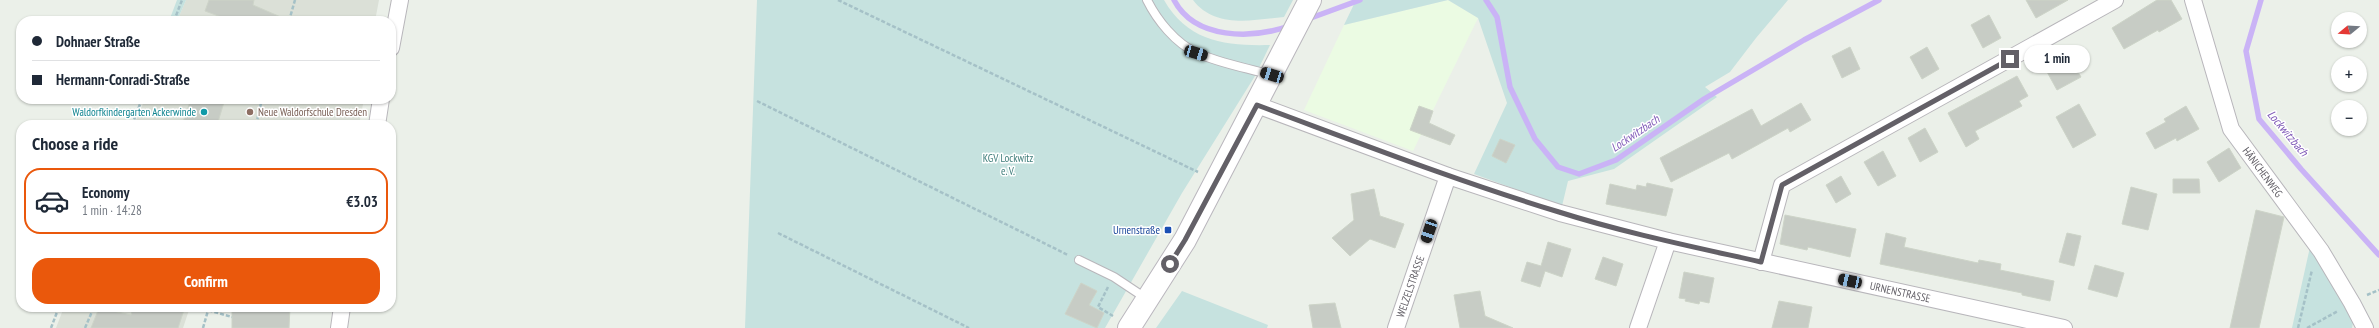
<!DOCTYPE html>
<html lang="en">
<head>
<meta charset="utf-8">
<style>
	:root { --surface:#fff; --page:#f2f2f3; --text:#1f2937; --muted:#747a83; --line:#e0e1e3; --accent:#ea580c }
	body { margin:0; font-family:"PT Sans Narrow",sans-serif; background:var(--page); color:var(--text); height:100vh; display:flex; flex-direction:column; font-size:15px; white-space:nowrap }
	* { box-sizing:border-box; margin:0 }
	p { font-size:13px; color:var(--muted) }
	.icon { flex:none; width:22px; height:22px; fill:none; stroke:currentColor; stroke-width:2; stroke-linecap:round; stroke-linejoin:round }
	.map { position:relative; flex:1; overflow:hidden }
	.sheet { position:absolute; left:16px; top:120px; width:380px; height:192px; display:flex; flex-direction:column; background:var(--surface); border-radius:16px; box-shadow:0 1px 3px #0004 }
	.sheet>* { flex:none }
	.top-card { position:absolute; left:16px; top:16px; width:380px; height:88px; border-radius:16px; box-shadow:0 1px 3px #0004; display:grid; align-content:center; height:88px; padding:0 16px; background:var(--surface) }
	.needle { width:26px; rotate:252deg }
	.tools { position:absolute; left:2331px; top:12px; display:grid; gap:8px }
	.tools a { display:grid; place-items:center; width:36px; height:36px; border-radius:50%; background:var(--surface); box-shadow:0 1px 3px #0004; font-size:20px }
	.end { position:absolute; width:18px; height:18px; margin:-9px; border:5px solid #636067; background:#fff; box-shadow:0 0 0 2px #fff }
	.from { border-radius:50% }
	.bubble { position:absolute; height:28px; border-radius:14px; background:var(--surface); box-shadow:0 1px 3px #0004; font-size:13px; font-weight:700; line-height:28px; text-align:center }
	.car { position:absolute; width:12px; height:24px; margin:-12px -6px; border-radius:5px; box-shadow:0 0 3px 1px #0007; background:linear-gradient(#222 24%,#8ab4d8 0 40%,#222 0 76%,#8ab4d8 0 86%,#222 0) }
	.top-card b { display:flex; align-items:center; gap:14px; height:38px; font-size:15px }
	.top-card b+b { border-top:1px solid var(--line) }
	.top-card i { width:10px; height:10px; background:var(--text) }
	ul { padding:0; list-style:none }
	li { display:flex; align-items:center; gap:12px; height:66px; margin:0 8px 6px; padding:0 8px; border:2px solid transparent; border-radius:16px }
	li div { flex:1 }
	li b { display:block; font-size:15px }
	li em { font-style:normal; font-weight:700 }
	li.current { border-color:var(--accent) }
	li>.icon { width:36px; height:36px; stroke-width:1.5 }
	h2 { padding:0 16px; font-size:18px; line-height:48px }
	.button { display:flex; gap:8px; margin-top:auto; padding:8px 16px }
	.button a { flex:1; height:46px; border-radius:16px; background:var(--accent); color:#fff; font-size:16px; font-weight:700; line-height:46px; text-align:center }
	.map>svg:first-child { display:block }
	.commercial { fill:#ebfbe3 }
	.education { fill:#dbe0d7 }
	.green { fill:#c6e2df }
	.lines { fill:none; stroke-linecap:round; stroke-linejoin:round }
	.stream { stroke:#cab3f6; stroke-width:5.5 }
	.building { fill:#c7ccc5; stroke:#cdd4c8 }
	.lane-casing { stroke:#b8b6bb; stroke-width:10 }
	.street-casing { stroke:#b8b6bb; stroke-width:18 }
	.secondary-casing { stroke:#bab7be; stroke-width:24 }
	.path { stroke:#a5c1c7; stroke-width:2.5; stroke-dasharray:4 2; stroke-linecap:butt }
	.lane { stroke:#fff; stroke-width:8 }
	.street { stroke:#fff; stroke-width:16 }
	.secondary { stroke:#fff; stroke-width:22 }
	.route { stroke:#636067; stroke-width:5 }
	.culture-dot { fill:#0f9aa8; stroke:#fff; stroke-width:1.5 }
	.education-dot { fill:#8d6e63; stroke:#fff; stroke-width:1.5 }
	.transit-dot { fill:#1a4fb4; stroke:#fff; stroke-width:1.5 }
	.labels { text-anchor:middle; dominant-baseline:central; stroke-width:3; stroke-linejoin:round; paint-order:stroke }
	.culture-label { font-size:11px; fill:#0d838f; stroke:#fff; text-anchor:end }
	.education-label { font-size:11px; fill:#785e54; stroke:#fff; text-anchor:start }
	.park-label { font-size:11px; fill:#407e7b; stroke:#fff }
	.street-label { font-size:11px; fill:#636067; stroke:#fff }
	.transit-label { font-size:11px; fill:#164399; stroke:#fff; text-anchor:end }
	.water-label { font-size:12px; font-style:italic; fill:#7f58b7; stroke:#fff }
</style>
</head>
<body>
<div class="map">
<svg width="2379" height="328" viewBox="0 0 2379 328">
	<rect width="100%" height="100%" fill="#ebf0e9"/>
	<!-- commercial -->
	<path class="commercial" d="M1448,0L1478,18L1413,151L1304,110L1344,25Z"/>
	<!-- education -->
	<path class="education" d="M186,0H379L375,21H177Z
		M145,99H364L359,125H134Z
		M64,307H190L183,328H56Z"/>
	<!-- green -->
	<path class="green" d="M177,0H186L177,21H169Z
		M757,0H1164C1188,42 1226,46 1270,45L1255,76L1182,193L1105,328H745Z
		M1193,0H1293L1284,17C1253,20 1215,29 1193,0Z
		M1356,0H1788L1756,38L1730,72L1705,87L1717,97L1614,169L1568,181L1562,206L1474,174L1507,103L1478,18L1448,0L1344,25Z
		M2310,247L2354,318L2352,328H2292Z
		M1182,291L1268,325L1267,328H1156Z"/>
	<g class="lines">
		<!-- stream -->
		<path class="stream" d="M1174,0C1195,40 1252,39 1289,26
			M1486,0L1497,17L1510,87L1535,139L1558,167L1579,174L1616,160L1704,99L1804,40L1879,0
			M2261,0L2246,51L2259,119L2301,169L2379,255
			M1308,19L1360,0"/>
	</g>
	<!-- building -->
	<path class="building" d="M209,0H254L253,5L290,21H232L205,11Z
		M2026,0H2068L2036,18Z
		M2157,0H2171L2182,19L2159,32L2158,30L2124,49L2112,28Z
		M1989,15L2001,38L1983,48L1971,25Z
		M1850,47L1860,69L1842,78L1832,56Z
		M1927,47L1939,69L1922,79L1910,57Z
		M2064,48L2081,77L2057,90L2041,61Z
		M2017,76L2028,96L2019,101L2022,106L1975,131L1979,139L1966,147L1948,113Z
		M191,99H225L217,125H182Z
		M1801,103L1811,120L1790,132L1788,128L1732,159L1729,153L1671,182L1660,158L1752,109L1761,126Z
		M2079,104L2096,135L2073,148L2056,117Z
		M1419,106L1433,111L1429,123L1455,135L1450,145L1410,130Z
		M2186,106L2199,129L2177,141L2176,138L2155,149L2146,133L2166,122L2164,119Z
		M1925,128L1938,152L1920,162L1908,138Z
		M1500,139L1515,145L1506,163L1492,156Z
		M2229,148L2241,168L2219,182L2207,162Z
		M1883,151L1896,176L1878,186L1864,162Z
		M1841,176L1851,194L1836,203L1826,185Z
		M2173,179H2199L2200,193H2173Z
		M1647,183L1673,189L1666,216L1606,204L1610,184L1636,190L1637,185L1646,187Z
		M2131,187L2157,194L2148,230L2122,224Z
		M1374,189L1380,216L1404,224L1395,248L1370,239L1350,256L1332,238L1354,220L1351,194Z
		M2256,210L2284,217L2259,328H2230Z
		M1785,215L1856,229L1850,257L1808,247L1807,250L1780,244Z
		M1886,233L1906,238L1904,247L1978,263L1979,260L2001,264L2000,270L2054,281L2050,301L2022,295V293L1880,264Z
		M2067,233L2081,236L2074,266L2059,262Z
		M1548,242L1571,249L1562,277L1545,271L1540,287L1521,281L1527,262L1541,266Z
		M1603,257L1623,264L1616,286L1595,279Z
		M2095,265L2124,273L2117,297L2088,289Z
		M1684,272L1714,278L1709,303L1700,301L1699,304L1685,301L1686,299L1679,298Z
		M1081,283L1097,291L1089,305L1104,313L1097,328L1065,314Z
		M1480,291L1485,316L1513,328H1460L1454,295Z
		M1779,301L1812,307L1808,328H1772Z
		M1335,303L1341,328H1313L1309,305Z
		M133,307H185L178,328H91L99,308L131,315Z
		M232,307H290L289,328H232Z"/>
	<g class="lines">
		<!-- lane casing -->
		<g class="lane-casing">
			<path id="lane" d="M1147,0C1157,20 1175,43 1197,53C1219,63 1247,68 1271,75
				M1079,260L1114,277L1147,299"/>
		</g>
		<!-- street casing -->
		<g class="street-casing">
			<g id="street">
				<path id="s1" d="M2193,0L2231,129L2321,251L2352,303L2365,328"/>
				<path d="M391,48L400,0"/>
				<path id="s2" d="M1257,105L1448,176L1560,213L1668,241L2064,328"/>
				<path d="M377,125L381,99"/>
				<path d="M1761,262L1782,185L2115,0"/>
				<path d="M339,328L342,307"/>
				<path id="s3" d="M1396,328L1448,176"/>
				<path d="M1638,328L1668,241"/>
			</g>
		</g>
		<!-- secondary casing -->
		<g class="secondary-casing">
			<path id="secondary" d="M1129,328L1185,240L1310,0"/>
		</g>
		<!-- path -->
		<path class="path" d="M838,0L1198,172
			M174,21L182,0
			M289,21L295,0
			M757,101L1068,255
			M132,125L142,99
			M256,125L262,99
			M778,233L969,328
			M1108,287L1098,307L1113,316
			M2367,295L2379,290
			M197,307L232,317
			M51,328L59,307
			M85,328L94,307
			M203,328L209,307
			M2298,328L2312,270
			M2307,328L2338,311"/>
		<!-- lane -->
		<use href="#lane" class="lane"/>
		<!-- street -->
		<use href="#street" class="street"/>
		<!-- secondary -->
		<use href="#secondary" class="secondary"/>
	</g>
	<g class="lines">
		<!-- route -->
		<path class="route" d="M1170,264L1185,240L1257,105C1357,142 1457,181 1559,212C1625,233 1694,247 1761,262L1782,185L2010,59"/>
	</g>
	<!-- markers -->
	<circle class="culture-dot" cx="204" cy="112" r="4"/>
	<circle class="education-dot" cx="250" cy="112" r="4"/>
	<rect class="transit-dot" x="1164" y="226" width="8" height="8" rx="2"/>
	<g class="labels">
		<!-- culture labels -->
		<g class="culture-label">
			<text x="196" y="112">Waldorfkindergarten Ackerwinde</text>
		</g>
		<!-- education labels -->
		<g class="education-label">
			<text x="258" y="112">Neue Waldorfschule Dresden</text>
		</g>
		<!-- park labels -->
		<g class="park-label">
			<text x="1008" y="158">KGV Lockwitz<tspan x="1008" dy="13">e. V.</tspan></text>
		</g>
		<!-- street labels -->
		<g class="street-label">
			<text stroke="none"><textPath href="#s1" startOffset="188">HÄNICHENWEG</textPath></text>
			<text stroke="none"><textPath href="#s3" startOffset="44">WELZELSTRASSE</textPath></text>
			<text stroke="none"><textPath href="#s2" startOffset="671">URNENSTRASSE</textPath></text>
		</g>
		<!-- transit labels -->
		<g class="transit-label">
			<text x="1160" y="230">Urnenstraße</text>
		</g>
		<!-- water labels -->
		<g class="water-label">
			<text transform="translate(1635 133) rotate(-34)">Lockwitzbach</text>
			<text transform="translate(2288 133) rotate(50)">Lockwitzbach</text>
		</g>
	</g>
</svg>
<div class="tools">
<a><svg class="needle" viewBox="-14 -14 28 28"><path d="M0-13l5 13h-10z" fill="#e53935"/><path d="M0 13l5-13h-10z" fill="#747a83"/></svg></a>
<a>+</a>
<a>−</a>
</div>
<i class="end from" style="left:1170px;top:264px"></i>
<i class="end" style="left:2010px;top:59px"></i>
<div class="bubble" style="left:2024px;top:45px;width:66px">1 min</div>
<i class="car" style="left:1196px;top:53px;rotate:106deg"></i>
<i class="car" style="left:1272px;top:75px;rotate:287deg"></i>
<i class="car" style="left:1429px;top:231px;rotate:199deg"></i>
<i class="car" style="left:1850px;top:281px;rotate:282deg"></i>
<div class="top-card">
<b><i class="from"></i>Dohnaer Straße</b>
<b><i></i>Hermann-Conradi-Straße</b>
</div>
<section class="sheet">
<h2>Choose a ride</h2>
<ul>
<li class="current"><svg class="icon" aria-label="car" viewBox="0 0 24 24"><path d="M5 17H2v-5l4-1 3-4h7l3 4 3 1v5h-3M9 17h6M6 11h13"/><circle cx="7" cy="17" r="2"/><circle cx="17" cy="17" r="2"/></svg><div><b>Economy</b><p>1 min · 14:28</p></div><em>€3.03</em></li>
</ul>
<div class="button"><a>Confirm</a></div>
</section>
</div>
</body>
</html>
